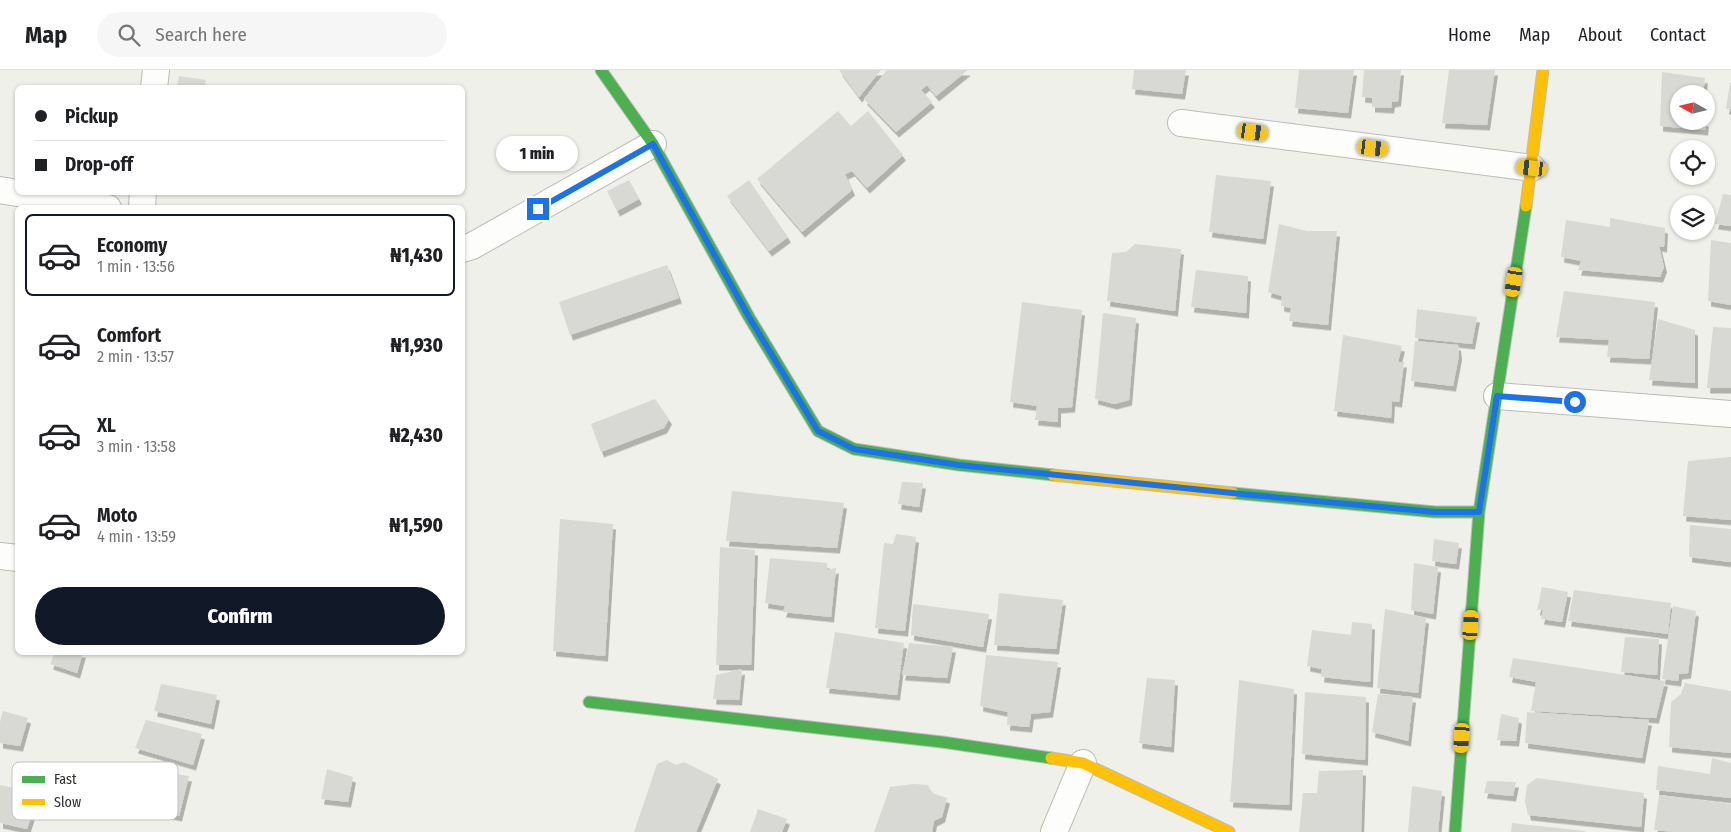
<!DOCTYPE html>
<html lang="en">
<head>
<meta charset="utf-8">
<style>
	:root { --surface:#fff; --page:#f6f6f6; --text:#202124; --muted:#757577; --line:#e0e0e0; --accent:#111827 }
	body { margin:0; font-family:"Fira Sans Condensed",sans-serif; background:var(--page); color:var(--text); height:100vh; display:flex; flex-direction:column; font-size:19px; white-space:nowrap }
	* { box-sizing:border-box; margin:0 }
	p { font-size:16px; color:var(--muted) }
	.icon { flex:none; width:28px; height:28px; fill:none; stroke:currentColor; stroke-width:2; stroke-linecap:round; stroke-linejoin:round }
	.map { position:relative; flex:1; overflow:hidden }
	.sheet { position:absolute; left:15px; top:135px; width:450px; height:450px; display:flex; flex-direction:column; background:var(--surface); border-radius:8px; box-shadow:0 1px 4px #0004 }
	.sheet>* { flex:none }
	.banner { position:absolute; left:15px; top:15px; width:450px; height:110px; border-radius:8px; box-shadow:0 1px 4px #0004; display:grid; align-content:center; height:110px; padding:0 20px; background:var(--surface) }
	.needle { width:32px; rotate:278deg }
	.controls { position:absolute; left:1670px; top:15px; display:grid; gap:10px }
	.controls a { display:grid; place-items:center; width:45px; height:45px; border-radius:50%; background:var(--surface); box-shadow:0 1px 4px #0004; font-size:25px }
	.end { position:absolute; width:22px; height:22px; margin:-11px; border:6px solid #1a73e8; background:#fff; box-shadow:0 0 0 2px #fff }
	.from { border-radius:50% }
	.bubble { position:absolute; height:35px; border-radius:18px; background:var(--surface); box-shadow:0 1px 4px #0004; font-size:16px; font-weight:800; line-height:35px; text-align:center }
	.car { position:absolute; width:15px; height:30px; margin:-15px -8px; border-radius:6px; box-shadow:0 0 4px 1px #0007; background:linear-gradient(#f5c518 24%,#345 0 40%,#f5c518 0 76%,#345 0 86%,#f5c518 0) }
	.banner b { display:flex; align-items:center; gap:18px; height:48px; font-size:19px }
	.banner b+b { border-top:1px solid var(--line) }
	.banner i { width:12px; height:12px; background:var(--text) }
	ul { padding:9px 0 0; list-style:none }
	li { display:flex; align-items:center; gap:15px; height:82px; margin:0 10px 8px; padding:0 10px; border:2px solid transparent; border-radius:8px }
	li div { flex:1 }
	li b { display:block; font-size:19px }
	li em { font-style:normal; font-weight:800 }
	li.on { border-color:var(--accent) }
	li>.icon { width:45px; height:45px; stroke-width:1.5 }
	.cta { display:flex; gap:10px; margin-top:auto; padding:10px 20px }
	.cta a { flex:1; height:58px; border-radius:30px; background:var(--accent); color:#fff; font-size:20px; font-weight:800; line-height:58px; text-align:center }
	header { display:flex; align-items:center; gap:30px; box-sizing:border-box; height:70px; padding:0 25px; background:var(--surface); border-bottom:1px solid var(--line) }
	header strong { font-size:24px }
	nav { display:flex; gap:28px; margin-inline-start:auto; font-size:18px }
	.search { width:350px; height:45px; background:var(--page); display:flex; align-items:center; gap:12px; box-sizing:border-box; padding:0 18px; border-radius:28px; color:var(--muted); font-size:19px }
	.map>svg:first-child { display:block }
	.building { fill:#d8d8d4; filter:url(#shadow) }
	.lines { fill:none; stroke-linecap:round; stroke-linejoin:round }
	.street-casing { stroke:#bbbcb7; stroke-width:28 }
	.fast-casing { stroke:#bbbcb7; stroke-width:13 }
	.slow-casing { stroke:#bbbcb7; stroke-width:13 }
	.street { stroke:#fdfdfc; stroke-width:26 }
	.fast { stroke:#4caf50; stroke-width:11 }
	.slow { stroke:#ffc107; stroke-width:11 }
	.route { stroke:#1a73e8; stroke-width:6 }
	.key { fill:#fff; stroke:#c1c1bf; stroke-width:1 }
	.key-label { font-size:14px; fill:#2f302b }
</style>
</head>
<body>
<header>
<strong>Map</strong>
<div class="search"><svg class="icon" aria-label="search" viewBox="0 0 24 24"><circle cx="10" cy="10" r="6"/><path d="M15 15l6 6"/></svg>Search here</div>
<nav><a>Home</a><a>Map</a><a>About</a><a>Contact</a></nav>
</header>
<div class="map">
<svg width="1731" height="762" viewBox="0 0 1731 762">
	<defs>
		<filter id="shadow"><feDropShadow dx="3" dy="5.5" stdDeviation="0" flood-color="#0004"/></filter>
	</defs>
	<rect width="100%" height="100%" fill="#f0f0eb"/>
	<!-- building -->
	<path class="building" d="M839,0H881L859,27Z
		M887,0H968L936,26L927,15L921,20L932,32L896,62L864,29Z
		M1134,0H1186L1182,24L1132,19Z
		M1299,0H1354L1348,43L1295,38Z
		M1364,0H1401L1398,31L1392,32L1391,38L1372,37V28L1362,27Z
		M1449,0H1495L1487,55L1442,53Z
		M1662,2L1705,8L1703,24H1679V51H1706L1705,60L1660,56Z
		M179,6L206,10L204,18H177Z
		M1730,13H1731V39H1726Z
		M838,41L851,56L868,41L903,85L867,118L852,101L845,104L852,120L802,162L757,109Z
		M1216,105L1271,111L1263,169L1209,162Z
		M629,110L639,129L617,141L607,121Z
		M749,110L788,167L769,181L727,126Z
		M1723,124L1731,125V156L1715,154Z
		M1610,148L1665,158L1664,177L1659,176L1664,197L1660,207L1578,200L1581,191L1561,187L1566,150L1610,157Z
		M1279,154L1307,161H1337L1328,255L1289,251L1291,238L1281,236L1282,226L1268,222Z
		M1711,170L1731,173V235L1708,231Z
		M1135,174L1181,179L1175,241L1107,231L1112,183L1126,182Z
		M667,195L679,228L570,265L559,232Z
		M1196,200L1248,206L1246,243L1191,237Z
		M1564,221L1655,232L1649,289L1607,287L1609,270L1556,267Z
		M1022,232L1082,240L1072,337L1058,338V352L1035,350L1037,336L1010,332Z
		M1417,239L1477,247L1472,274L1415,268Z
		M1103,243L1136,248L1129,330L1114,334L1095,329Z
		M1658,249L1695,260V313L1649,310Z
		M1713,257L1731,258V318H1707Z
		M1343,265L1402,276L1398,292H1404L1399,332L1392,331L1391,348L1334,341Z
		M1415,271L1458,275L1459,285L1453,316L1411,311Z
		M655,329L669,349L664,358L601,382L591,354Z
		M1731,387V450L1683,446L1688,391Z
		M902,412L923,413L919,437L898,434Z
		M732,421L844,433L837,478L726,471Z
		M560,449L613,454L605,586L553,581Z
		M1690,455L1731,459V492L1689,487Z
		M896,464L916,467L905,561L875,558L884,473L893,474Z
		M1434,469L1459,473L1456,494L1432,491Z
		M720,477L755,480L751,595H716Z
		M770,488L827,493V500L836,498L831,547L783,542L785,536L765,533Z
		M1414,493L1438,497L1433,544L1411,540Z
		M1542,517L1568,522L1562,552L1541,549L1543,540H1537Z
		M1574,520L1671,533L1668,564L1568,551Z
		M999,523L1063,530L1056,579L994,575Z
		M913,534L989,544L983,577L911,565Z
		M1673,536L1696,541L1688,603L1679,604L1678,611L1662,609Z
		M1385,539L1426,548L1418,623L1377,618Z
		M1352,552L1372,554L1370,612L1321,607L1322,599L1307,596L1312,560L1351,565Z
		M835,562L904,573L897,625L826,618Z
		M1625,567L1659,569L1657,605L1621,602Z
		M909,573L953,577L947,608L902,605Z
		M55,582H83L77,603L50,594Z
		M986,585L1058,592L1050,642L1031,644L1029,657L1007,655L1008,642L980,636Z
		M1513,588L1665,611L1656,648L1531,641L1536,612L1509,607Z
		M742,599L739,630L713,629L716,605Z
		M1147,608L1175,610L1171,677L1139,673Z
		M1239,610L1294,619L1289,735L1230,732Z
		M1685,613L1731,621V683L1669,677L1671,632L1681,624Z
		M161,614L217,625L211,654L154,641Z
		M1305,622L1366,627L1365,690L1302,684Z
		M1378,624L1413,627L1408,671L1372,662Z
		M3,641L28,648L20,676L0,673V652Z
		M1527,642L1649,650L1642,688L1525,673Z
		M1501,644L1519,648L1516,671L1497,670Z
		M146,650L202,664L193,695L135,678Z
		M1712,688L1731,693V728L1656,720L1658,696L1710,704Z
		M667,690L676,695L684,692L718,709L696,762H634L657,694Z
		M136,698L189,706L179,746L122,735Z
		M327,699L353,707L348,732L321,729Z
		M1363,700L1361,762H1299L1303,723H1317L1319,701Z
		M1537,708L1644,723L1641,757L1528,745L1525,731L1527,715Z
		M1487,711L1516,712L1513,726L1484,723Z
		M914,714L928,715L932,723L947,728L942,747L934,751L932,762H874L890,717Z
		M0,715L39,723L27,759L0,753Z
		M1412,716L1442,721L1438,762H1408Z
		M1659,725L1731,734V762H1675L1654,760Z
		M758,739L787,749L782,762H750Z
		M1512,753L1585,761V762H1511Z"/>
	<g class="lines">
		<!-- street casing -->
		<g class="street-casing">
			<path id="street" d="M154,18L156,0
				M1181,53L1532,98
				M0,120L108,138
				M142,138L143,122
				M462,179L472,176L653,74
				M1497,326L1731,344
				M0,486L18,488
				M1054,762L1083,693"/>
		</g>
		<!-- fast casing -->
		<g class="fast-casing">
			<path id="fast" d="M601,0L653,74L749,247L818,361L854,379L959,395L1053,405
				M1233,423L1435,442H1479
				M589,632L942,672L1051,688
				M1455,762L1479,442L1526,136"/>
		</g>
		<!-- slow casing -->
		<g class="slow-casing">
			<path id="slow" d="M1526,136L1543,0
				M1053,405L1233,423
				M1051,688L1083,693L1229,762"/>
		</g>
		<!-- street -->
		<use href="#street" class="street"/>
		<!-- fast -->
		<use href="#fast" class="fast"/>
		<!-- slow -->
		<use href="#slow" class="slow"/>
	</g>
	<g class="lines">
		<!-- route -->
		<path class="route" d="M538,139L653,74L749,247L818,361L854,379L959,395L1252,425L1435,442H1479L1497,326L1575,332"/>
	</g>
	<!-- legend -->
	<rect x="12" y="692" width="166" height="58" rx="8" class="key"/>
	<rect x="22" y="706" width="23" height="7" fill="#4caf50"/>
	<rect x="22" y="729" width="23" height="6" fill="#ffc107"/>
	<g class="key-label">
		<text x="54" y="714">Fast</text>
		<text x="54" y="737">Slow</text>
	</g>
</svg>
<div class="controls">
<a><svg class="needle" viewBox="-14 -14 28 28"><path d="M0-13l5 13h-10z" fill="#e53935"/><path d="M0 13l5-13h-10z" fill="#757577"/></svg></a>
<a><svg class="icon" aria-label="locate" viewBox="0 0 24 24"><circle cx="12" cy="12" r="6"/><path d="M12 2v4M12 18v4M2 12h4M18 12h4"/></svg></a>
<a><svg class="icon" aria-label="layers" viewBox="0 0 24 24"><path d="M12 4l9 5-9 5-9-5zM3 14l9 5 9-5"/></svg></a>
</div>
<i class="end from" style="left:1575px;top:332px"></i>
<i class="end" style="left:538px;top:139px"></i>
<div class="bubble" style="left:496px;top:66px;width:82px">1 min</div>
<i class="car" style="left:1253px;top:62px;rotate:98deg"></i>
<i class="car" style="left:1373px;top:78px;rotate:97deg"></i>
<i class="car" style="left:1532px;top:98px;rotate:277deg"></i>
<i class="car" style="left:1514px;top:212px;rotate:189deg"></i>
<i class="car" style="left:1471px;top:555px;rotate:4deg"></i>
<i class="car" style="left:1462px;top:668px;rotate:184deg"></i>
<div class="banner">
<b><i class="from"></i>Pickup</b>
<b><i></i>Drop-off</b>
</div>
<section class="sheet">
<ul>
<li class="on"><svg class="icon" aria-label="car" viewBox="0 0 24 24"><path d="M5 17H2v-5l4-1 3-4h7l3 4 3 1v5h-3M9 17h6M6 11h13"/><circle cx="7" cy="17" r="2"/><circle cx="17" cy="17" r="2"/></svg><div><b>Economy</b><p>1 min · 13:56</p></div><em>₦1,430</em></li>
<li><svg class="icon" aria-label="car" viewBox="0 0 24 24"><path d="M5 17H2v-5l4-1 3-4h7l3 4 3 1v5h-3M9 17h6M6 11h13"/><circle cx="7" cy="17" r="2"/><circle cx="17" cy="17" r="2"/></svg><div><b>Comfort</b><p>2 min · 13:57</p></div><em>₦1,930</em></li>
<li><svg class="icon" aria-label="car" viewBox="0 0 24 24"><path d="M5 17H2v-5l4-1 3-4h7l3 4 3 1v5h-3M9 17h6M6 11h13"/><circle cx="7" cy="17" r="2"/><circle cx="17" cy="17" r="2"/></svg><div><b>XL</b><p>3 min · 13:58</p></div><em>₦2,430</em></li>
<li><svg class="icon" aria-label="car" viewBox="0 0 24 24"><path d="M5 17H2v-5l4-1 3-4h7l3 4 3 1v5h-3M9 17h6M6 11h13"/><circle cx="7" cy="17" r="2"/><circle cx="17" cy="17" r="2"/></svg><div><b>Moto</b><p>4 min · 13:59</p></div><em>₦1,590</em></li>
</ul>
<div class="cta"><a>Confirm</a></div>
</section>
</div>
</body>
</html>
